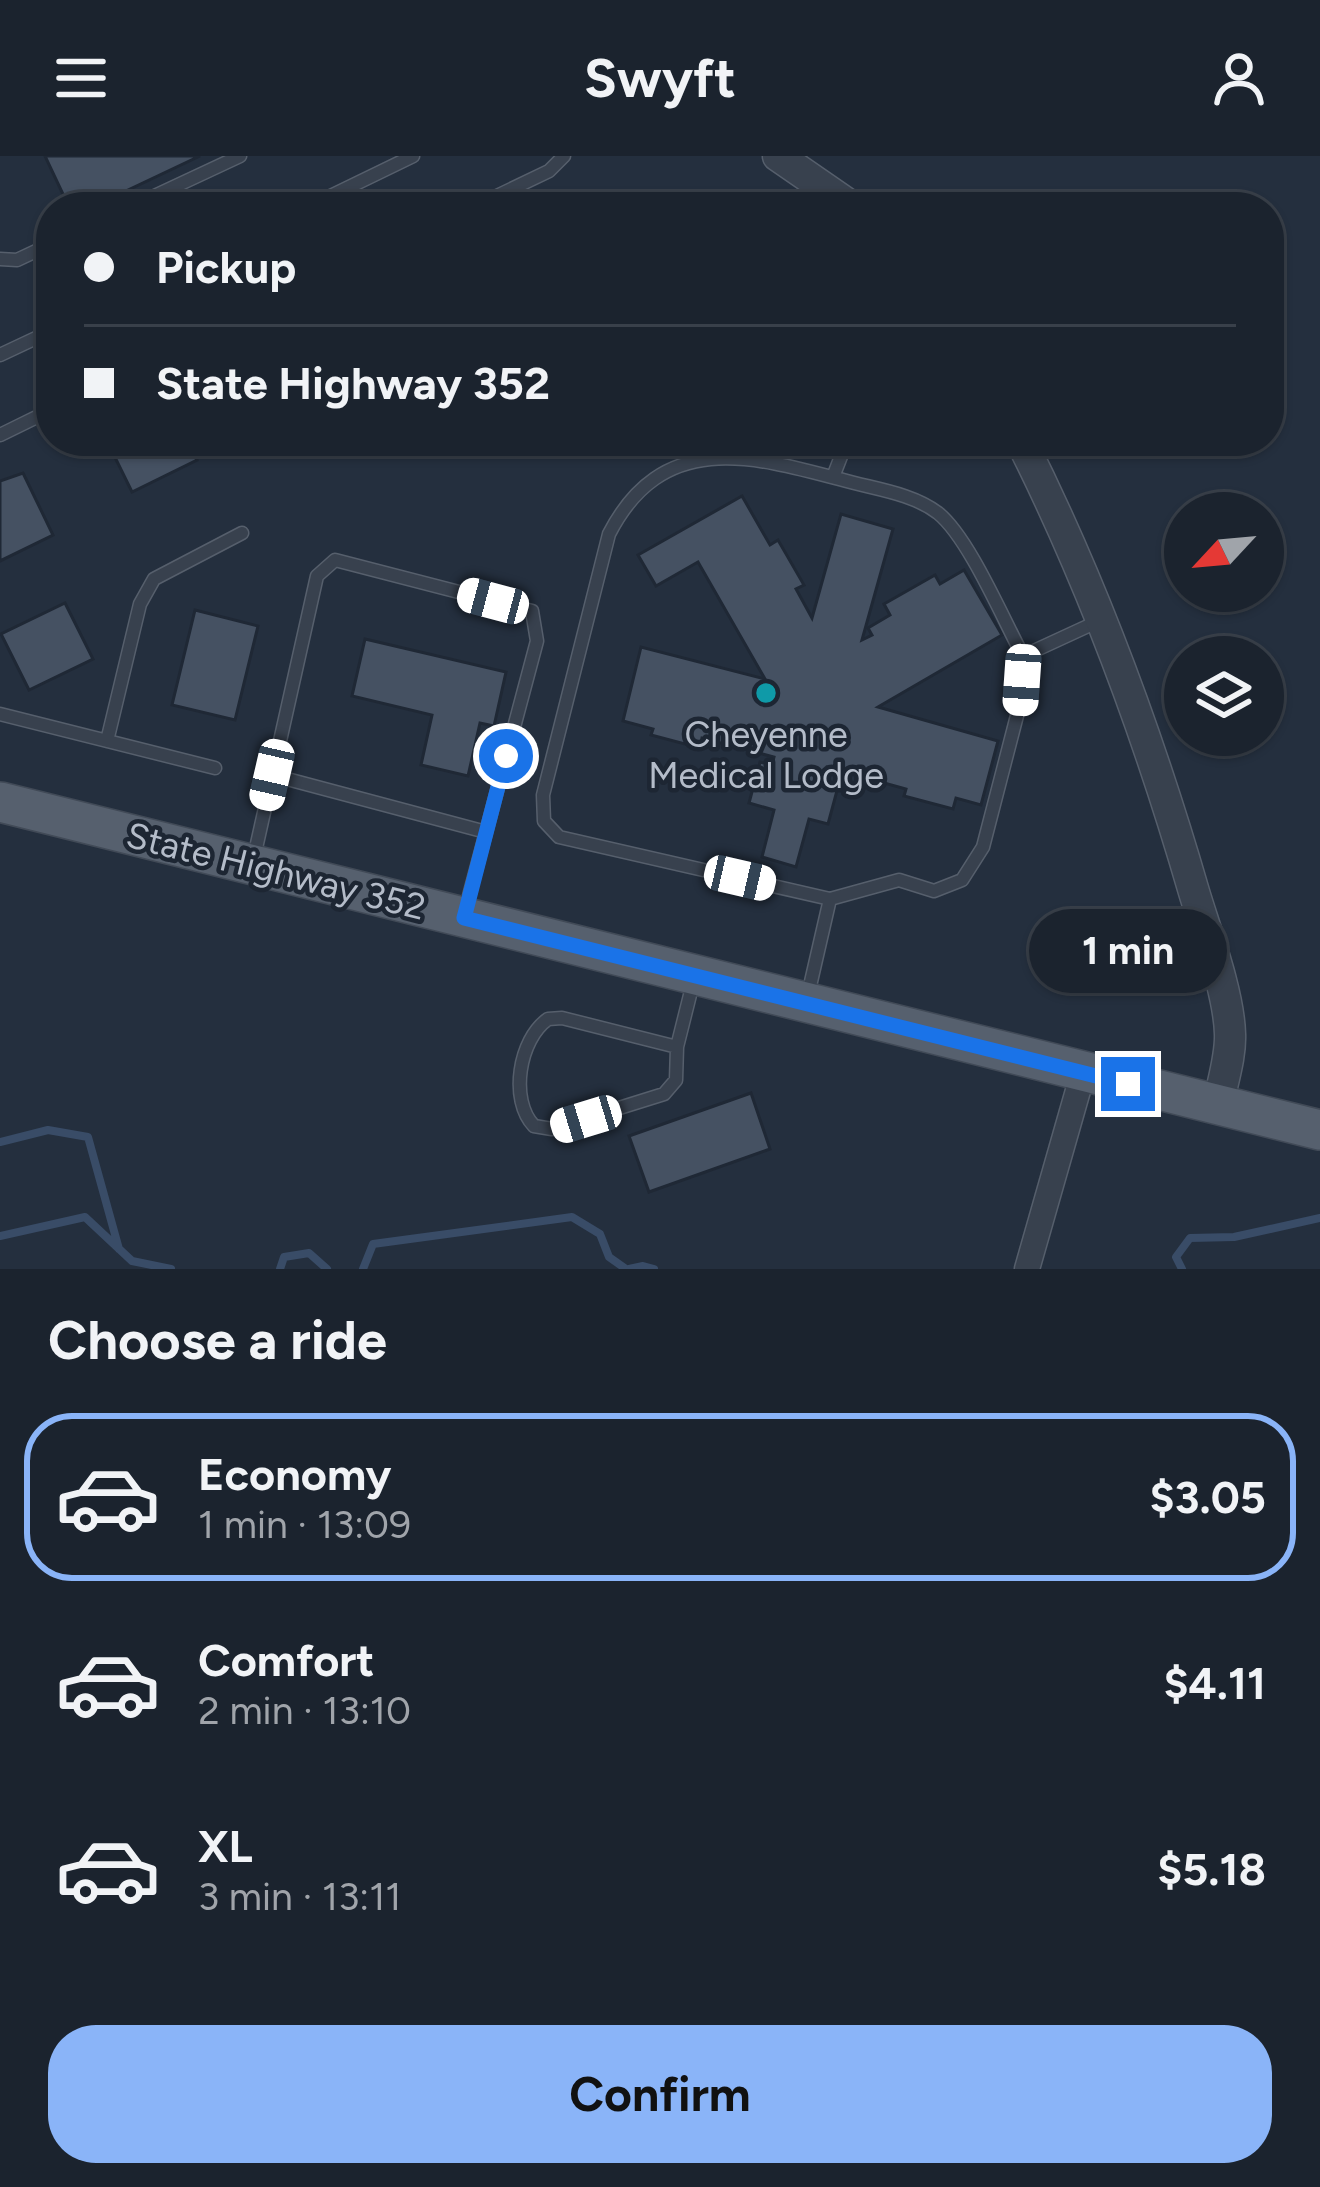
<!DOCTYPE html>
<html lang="en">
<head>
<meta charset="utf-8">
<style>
	:root { --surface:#1b232e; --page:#242b36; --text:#f1f3f6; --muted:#a0a4aa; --line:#39404a; --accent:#8ab4f8 }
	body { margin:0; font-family:Figtree,sans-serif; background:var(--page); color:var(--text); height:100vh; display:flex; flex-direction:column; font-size:45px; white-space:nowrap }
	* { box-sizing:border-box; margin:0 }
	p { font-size:39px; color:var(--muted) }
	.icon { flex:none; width:66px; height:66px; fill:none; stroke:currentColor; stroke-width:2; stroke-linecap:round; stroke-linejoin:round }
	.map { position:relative; height:1113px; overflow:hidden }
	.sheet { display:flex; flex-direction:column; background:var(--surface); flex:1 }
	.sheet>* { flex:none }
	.guide { position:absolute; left:36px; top:36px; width:1248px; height:264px; border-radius:48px; box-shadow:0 3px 9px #0004,0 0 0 3px var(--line); display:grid; align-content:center; height:264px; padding:0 48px; background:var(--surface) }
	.needle { width:78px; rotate:244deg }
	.buttons { position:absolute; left:1164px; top:336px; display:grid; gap:24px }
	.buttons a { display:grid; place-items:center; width:120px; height:120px; border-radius:50%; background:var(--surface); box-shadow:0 3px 9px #0004,0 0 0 3px var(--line); font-size:60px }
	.end { position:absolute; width:54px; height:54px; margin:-27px; border:15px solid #1a73e8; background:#fff; box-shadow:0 0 0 6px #fff }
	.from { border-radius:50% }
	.bubble { position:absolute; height:84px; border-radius:42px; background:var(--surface); box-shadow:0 3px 9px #0004,0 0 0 3px var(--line); font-size:39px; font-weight:700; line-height:84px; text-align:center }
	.car { position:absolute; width:36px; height:72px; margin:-36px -18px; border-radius:15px; box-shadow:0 0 9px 3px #0007; background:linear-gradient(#fff 24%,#345 0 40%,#fff 0 76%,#345 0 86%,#fff 0) }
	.guide b { display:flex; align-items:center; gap:42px; height:114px; font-size:45px }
	.guide b+b { border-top:3px solid var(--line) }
	.guide i { width:30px; height:30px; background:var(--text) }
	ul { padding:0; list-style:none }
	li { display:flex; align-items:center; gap:36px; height:168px; margin:0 24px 18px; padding:0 24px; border:6px solid transparent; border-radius:48px }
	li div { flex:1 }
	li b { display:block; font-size:45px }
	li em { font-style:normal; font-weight:700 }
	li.current { border-color:var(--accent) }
	li>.icon { width:108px; height:108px; stroke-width:1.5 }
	h2 { padding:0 48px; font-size:54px; line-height:144px }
	.cta { display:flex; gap:24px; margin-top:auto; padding:24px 48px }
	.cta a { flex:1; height:138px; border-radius:48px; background:var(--accent); color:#111; font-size:48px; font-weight:700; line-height:138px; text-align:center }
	header { display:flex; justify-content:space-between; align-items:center; height:156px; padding:0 48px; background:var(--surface); font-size:54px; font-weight:700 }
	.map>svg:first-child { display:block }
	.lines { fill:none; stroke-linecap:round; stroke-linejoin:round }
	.stream { stroke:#394c67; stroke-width:8 }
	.building { fill:#455162; stroke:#1f2835; stroke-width:3 }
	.service-casing { stroke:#565f6c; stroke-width:15 }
	.minor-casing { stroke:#565f6c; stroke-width:27 }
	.tertiary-casing { stroke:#565f6c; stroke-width:33 }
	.primary-casing { stroke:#414a57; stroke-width:42 }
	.service { stroke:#38414e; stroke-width:12 }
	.minor { stroke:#38414e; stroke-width:24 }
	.tertiary { stroke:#38414e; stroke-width:30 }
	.primary { stroke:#56606e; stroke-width:39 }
	.route { stroke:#1a73e8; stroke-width:15 }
	.culture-dot { fill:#0f9aa8; stroke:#1d2633; stroke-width:4.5 }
	.labels { text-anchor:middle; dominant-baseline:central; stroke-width:9; stroke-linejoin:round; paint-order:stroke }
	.poi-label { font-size:36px; fill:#b4bcc9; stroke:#1d2633 }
	.street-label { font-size:36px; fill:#b4bcc9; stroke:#1d2633 }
</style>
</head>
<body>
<header><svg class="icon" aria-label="menu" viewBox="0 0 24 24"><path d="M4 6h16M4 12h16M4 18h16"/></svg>Swyft<svg class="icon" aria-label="person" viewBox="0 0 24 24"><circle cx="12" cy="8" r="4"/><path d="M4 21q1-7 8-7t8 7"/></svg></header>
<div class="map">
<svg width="1320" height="1113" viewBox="0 0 1320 1113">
	<rect width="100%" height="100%" fill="#242f3e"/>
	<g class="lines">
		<!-- stream -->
		<path class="stream" d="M0,986L48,974L88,981L119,1093
			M0,1080L85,1061L132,1105L171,1113
			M280,1113L284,1101L309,1097L327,1113
			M363,1113L373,1088L572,1061L600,1078L609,1101L626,1113
			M629,1113L643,1110L654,1113
			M1182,1113L1176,1101L1190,1082L1234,1081L1320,1062"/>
	</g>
	<!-- building -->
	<path class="building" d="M45,0H200L92,51H69Z
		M107,285H188L197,304L132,336Z
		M23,317L53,379L0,405V325Z
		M742,340L770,389L778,384L804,429L796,433L812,462L841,358L893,373L862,484L872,479L868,472L890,459L884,448L935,419L940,428L964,414L1002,479L878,551L998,585L981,649L956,642L953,653L904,640L906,633L827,611L823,627L838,631L828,668L809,663L796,711L762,701L774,654L749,647L760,606L772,609L774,601L702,582L700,592L651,579L653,573L623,565L641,491L765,523L698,406L656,430L638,399Z
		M65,447L93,503L29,534L1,478Z
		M195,454L258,470L235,564L172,549Z
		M365,483L506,516L494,570L480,567L468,620L421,609L432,559L352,540Z
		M751,937L770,993L649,1036L629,980Z"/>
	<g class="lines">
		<!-- service casing -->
		<g class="service-casing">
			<path id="service" d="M131,51L240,0
				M308,51L413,0
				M474,51L549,15L564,0
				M0,103L17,104L51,88
				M0,199L51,175
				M0,279L51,254
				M833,321L847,285
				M0,558L215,612
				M107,585L140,448L154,423L242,377
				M272,619L486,676
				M254,701L317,420L335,404L532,455L537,485L465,755
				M830,743L559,681L544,665L543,639L609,378C662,275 750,299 843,324C874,333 912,337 938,357C969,382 1003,463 1023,500
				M807,843L830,743L899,724L934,735L962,724L983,691L1020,548L1023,500L1101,464
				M677,891L562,862L548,863C519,883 509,944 534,970L552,973L664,938L676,924L677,891L693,827"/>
		</g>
		<!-- minor casing -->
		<g class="minor-casing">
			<path id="minor" d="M1027,1113L1083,917"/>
		</g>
		<!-- tertiary casing -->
		<g class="tertiary-casing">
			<path id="tertiary" d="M778,0L852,51
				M1021,285C1094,430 1149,581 1194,736C1206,776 1229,837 1230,878C1231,901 1222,927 1218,950"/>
		</g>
		<!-- primary casing -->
		<g class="primary-casing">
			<path id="primary" d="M0,646L1320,974"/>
		</g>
		<!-- service -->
		<use href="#service" class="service"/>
		<!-- minor -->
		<use href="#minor" class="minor"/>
		<!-- tertiary -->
		<use href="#tertiary" class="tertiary"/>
		<!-- primary -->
		<use href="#primary" class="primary"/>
	</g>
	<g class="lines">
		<!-- route -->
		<path class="route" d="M506,600L464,762L1128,928"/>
	</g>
	<!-- markers -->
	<circle class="culture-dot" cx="766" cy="537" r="12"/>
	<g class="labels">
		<!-- poi labels -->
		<g class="poi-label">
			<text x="766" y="578">Cheyenne<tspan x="766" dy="41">Medical Lodge</tspan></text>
		</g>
		<!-- street labels -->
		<g class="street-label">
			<text transform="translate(276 715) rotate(14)">State Highway 352</text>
		</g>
	</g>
</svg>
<div class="buttons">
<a><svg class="needle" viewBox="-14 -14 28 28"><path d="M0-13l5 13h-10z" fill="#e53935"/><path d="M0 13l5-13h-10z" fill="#a0a4aa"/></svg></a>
<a><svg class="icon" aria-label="layers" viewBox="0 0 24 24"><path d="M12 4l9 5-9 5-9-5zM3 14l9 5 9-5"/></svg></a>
</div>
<i class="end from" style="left:506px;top:600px"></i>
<i class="end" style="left:1128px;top:928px"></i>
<div class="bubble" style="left:1029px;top:753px;width:198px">1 min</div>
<i class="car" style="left:493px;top:445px;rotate:285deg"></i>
<i class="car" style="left:1022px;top:524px;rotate:184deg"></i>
<i class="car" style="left:272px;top:619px;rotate:193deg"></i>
<i class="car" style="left:740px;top:722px;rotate:103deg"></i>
<i class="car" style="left:586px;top:963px;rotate:253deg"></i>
<div class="guide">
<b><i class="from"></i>Pickup</b>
<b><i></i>State Highway 352</b>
</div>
</div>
<section class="sheet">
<h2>Choose a ride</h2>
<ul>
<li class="current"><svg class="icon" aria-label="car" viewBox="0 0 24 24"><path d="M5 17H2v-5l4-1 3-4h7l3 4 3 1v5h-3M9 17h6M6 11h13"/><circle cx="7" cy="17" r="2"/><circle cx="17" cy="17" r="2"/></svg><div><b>Economy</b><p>1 min · 13:09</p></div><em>$3.05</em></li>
<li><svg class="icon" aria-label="car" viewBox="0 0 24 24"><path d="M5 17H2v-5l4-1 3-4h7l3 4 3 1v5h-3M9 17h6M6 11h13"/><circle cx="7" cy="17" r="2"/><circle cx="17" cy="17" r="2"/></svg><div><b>Comfort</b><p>2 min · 13:10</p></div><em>$4.11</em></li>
<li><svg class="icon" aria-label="car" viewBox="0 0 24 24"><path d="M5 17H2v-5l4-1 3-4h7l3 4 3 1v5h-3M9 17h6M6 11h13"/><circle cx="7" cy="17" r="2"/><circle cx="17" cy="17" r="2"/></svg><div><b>XL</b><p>3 min · 13:11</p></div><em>$5.18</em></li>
</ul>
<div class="cta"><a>Confirm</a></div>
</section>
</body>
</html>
